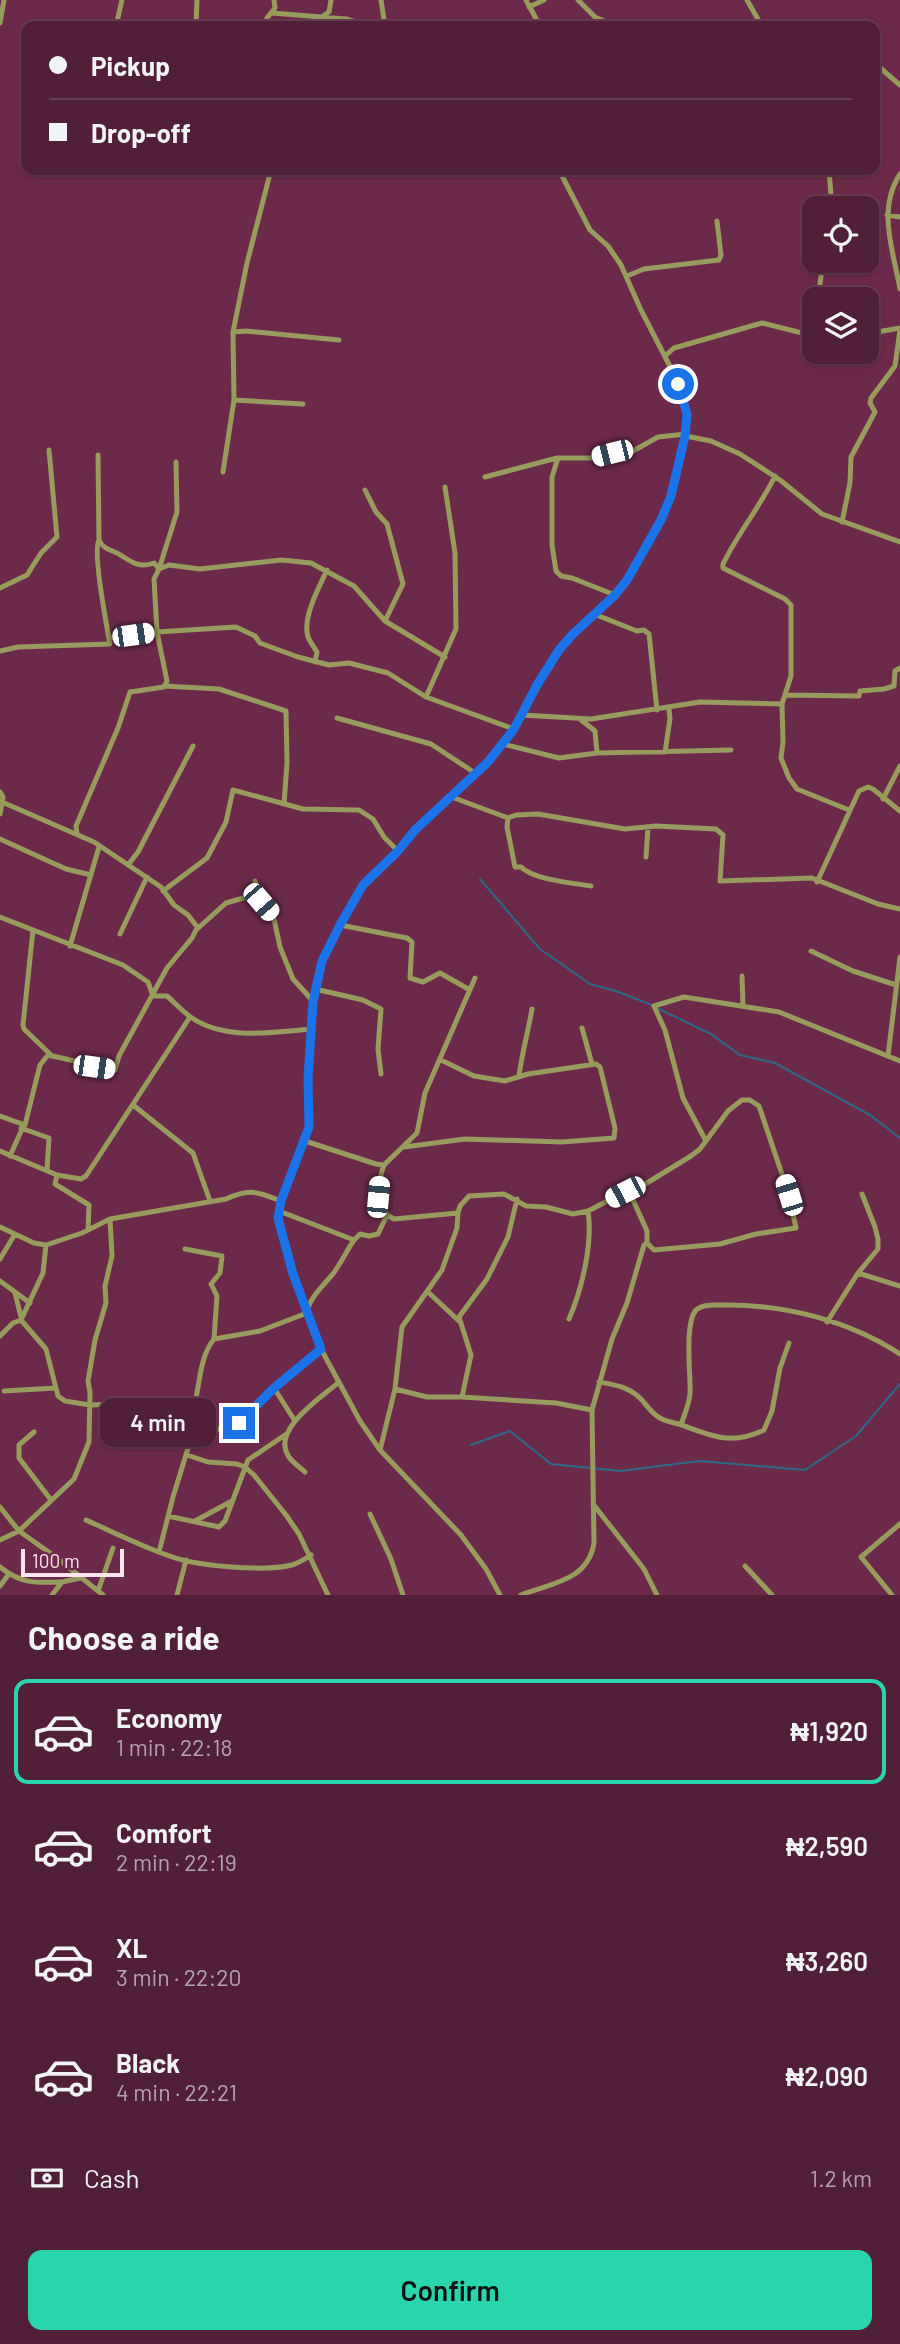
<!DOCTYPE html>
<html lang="en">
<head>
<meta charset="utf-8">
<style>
	:root { --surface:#512038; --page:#5b2d43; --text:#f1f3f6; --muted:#b4a3ae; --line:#673e53; --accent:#29d5ad }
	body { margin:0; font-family:Barlow,sans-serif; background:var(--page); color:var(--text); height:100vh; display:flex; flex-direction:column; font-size:26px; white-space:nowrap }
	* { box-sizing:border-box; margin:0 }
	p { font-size:23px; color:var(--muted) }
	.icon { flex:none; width:38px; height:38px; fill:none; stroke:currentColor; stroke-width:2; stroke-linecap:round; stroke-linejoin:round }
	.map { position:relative; height:1595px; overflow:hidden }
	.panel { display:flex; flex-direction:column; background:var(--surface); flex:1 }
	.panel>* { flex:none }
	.banner { position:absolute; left:21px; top:21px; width:859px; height:154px; border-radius:14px; box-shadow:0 2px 5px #0004,0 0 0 2px var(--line); display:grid; align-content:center; height:154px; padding:0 28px; background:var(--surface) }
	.tools { position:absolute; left:802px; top:196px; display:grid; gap:14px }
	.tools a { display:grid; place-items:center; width:77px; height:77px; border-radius:14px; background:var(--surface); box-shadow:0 2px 5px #0004,0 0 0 2px var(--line); font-size:35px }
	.scale { position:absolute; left:21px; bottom:18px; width:103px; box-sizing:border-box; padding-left:7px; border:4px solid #fde4ee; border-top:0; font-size:19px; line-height:24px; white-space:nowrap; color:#fde4ee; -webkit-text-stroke:5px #6c2a4b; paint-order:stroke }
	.end { position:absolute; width:32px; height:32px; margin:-16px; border:9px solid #1a73e8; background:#fff; box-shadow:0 0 0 4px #fff }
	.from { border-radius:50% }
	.bubble { position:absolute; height:49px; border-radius:14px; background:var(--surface); box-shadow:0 2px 5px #0004,0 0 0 2px var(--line); font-size:23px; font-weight:600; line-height:49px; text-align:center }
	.car { position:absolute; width:21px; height:42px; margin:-21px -10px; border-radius:9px; box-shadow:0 0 5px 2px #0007; background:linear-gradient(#fff 24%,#345 0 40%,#fff 0 76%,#345 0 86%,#fff 0) }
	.banner b { display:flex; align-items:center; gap:24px; height:66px; font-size:26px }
	.banner b+b { border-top:2px solid var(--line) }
	.banner i { width:18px; height:18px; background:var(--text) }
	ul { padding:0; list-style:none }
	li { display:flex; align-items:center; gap:21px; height:105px; margin:0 14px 10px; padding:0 14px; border:4px solid transparent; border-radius:14px }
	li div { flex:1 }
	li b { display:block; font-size:26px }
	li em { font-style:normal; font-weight:600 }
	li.selected { border-color:var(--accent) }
	li>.icon { width:63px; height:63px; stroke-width:1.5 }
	h2 { padding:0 28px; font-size:32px; line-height:84px }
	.pay { display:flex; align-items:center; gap:18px; height:77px; padding:0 28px; font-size:26px }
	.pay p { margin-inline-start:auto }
	.primary-button { display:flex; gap:14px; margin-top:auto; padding:14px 28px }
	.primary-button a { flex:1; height:80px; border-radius:14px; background:var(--accent); color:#111; font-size:28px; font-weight:600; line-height:80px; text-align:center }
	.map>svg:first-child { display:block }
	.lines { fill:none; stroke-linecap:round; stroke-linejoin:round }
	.stream { stroke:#2b6986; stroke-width:2 }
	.street { stroke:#979b5b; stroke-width:5 }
	.route { stroke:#1a73e8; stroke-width:9 }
</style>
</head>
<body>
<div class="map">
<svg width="900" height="1595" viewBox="0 0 900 1595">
	<rect width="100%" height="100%" fill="#6c2a4b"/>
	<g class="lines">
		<!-- stream -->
		<path class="stream" d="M480,879L540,949L590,984L616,991L652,1005
			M657,1008L711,1034L740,1055L775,1063L870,1115L900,1138
			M471,1445L510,1431L551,1464L621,1471L699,1461L805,1470L856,1436L900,1384"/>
		<!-- street -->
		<path class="street" d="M381,0L385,26
			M526,0L540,26
			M578,0L595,17L604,21
			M747,0L759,21L756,26
			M529,7L544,0
			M272,13L346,19L368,26
			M323,16L329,12L331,0
			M0,23L4,0
			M116,26L122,0
			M196,26L197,0
			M265,26L267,18L275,8L274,0
			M875,68L878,66L900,85
			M829,170L832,208
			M900,174C877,209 893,250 900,289
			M887,215L900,217
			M627,276L644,269L719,260L721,255L717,221
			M818,299L823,261
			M233,332L246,331L339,340
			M866,334L900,328
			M665,356L674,348L762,323L814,336
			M234,400L303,404
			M686,436L711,441L740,454L780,480L822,514L900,542
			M98,455L99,540C105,552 113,549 122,556C133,563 140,568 154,563L159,569L169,565L200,569L282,560L311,563L354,586L385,621L445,657
			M558,458L552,477V545L556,571L561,576L572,578L615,595
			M223,472L234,400L233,332L247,263L271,170
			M775,476C760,507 738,533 723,564V568L785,599L791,605V676L782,704L783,742L781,758L789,778L797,789L849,810
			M485,477L557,458H592L633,451L658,437L686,434
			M445,487L455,553L456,629L426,697L514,729
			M365,490L376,512L387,524L403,584L385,621
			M842,522L850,483L851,457L875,412L870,403L871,398L895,366L900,330
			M0,588L27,575L41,553L57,537L49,450
			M594,614L637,631L644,630L649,634L657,710
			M109,638L157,632L236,627L255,636L260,643L298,657L329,665L349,663L388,673L426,697
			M0,651L18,647L110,644C107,627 92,552 99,540
			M315,662L317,652C314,647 310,642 308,637C302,618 319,587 327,570
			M164,686L219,689L286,711L287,763L284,804
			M786,695L859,696L860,691L884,689L894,686L895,671L900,668
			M522,715L591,719L700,702L782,704
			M337,718L431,744L475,773
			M580,719L595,731L597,753
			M503,744L559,758L597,753L731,750
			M665,752L670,719L669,709
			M0,792L3,797L0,814
			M449,796L508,818L516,815L538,814L625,829L656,826L716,829L723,835L720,881L812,878L878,904L900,909
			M883,799L900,766
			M2,802L94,842L161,887L174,905L188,915L198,928
			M508,818L507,827L515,867H521C534,880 573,883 591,886
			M77,834L76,826L118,728L130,692L164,687L167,681L157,632L154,579L159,569L177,512L176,462
			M0,839L66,869L91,875
			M646,857L648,827
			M128,865L138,852L193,746
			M255,881L261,902L274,919L280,947L293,979L313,1001
			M817,882L859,791L868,787L873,789L900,811
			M163,891L207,858L226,822L233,790L303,809L359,810L373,819L384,837L398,851
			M0,917L123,965L148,982L153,996H167C175,1003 183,1012 192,1018C226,1041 274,1032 313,1029
			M340,925L407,938L412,942L410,978L423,982L440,973L470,990
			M33,930L23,1025L24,1029L51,1055
			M120,934L147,877
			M70,946L99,847
			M811,951L853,971L896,985
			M742,976L743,1006
			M315,989L363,1000L381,1009L378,1049L381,1074
			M582,1028L592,1064
			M888,1056L900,957
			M519,1076C522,1053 528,1032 532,1009
			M133,1105L193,1153L210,1201
			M0,1116L25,1125L40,1065L48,1055L115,1070L119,1056L167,968L192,938L196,930L226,903L257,894
			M21,1128L49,1138L47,1170
			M305,1141L376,1164L384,1165L417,1133L425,1093L475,978
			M706,1141L683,1098L665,1030L654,1006L684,997L779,1012L900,1061
			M404,1147L465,1139L562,1142L614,1138L615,1128L600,1067L596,1064L528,1074L505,1081L474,1076L441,1060
			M0,1151L57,1175L81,1179L86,1176L190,1017
			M10,1156L23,1127
			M384,1165C377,1184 378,1197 387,1215
			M57,1175L55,1184L89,1205L88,1230
			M629,1191L647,1231V1243
			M279,1211L354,1240L360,1234L369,1236L378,1234L387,1215L394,1219L458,1213L460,1206L469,1196L504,1194L526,1206L546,1207L573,1214L588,1211L625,1192L637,1189L691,1156L700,1149L728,1111L742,1100H750L759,1106L789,1195L796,1228L756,1234L720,1244L654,1250L647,1243L644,1245L627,1303L612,1339L592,1410L594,1543C588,1581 551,1583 521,1595
			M0,1227L34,1243L46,1245L82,1233L110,1219L226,1199C251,1188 257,1192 281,1201
			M185,1249L222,1256L220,1273L211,1284L217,1296L214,1339
			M0,1259L15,1234
			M858,1273L900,1286
			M0,1281L30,1303
			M428,1292L459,1321
			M15,1293L21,1317
			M569,1319C582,1289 593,1243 588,1211
			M21,1320L43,1273L46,1245
			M827,1322L858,1273L878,1249V1239L875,1227L862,1194
			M0,1336L13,1323L21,1320L46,1349L58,1396L65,1401L90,1405L140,1403L168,1406L196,1398C200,1379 201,1355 214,1339L260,1331L307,1313C309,1298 323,1286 332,1275C339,1267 347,1250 354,1240
			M599,1382C616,1385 630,1387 642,1400C647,1406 651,1412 657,1416C664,1422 673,1422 682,1425C713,1437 733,1445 764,1430L772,1411L780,1368L789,1343
			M274,1388L295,1421
			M395,1389L427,1397H462L556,1403L592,1410
			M4,1391L56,1388
			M462,1397L471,1355L459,1317L487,1279L508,1237L517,1199
			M195,1424L223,1430L239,1423L274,1388L321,1349
			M681,1425C684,1415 689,1405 690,1394C691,1375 684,1324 696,1310C702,1304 715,1305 722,1305C783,1304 848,1320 900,1354
			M34,1432L19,1445V1458L51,1500
			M380,1450L395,1389L402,1327L442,1270L457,1228L458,1213
			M187,1455L208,1462L237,1464L245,1467L254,1475L286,1515L299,1534L328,1595
			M305,1472C300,1467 293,1463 289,1457C270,1430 321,1398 339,1382
			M593,1504L644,1569L657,1595
			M0,1507L19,1531L57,1558L103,1595
			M370,1514L391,1559L403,1595
			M168,1516L219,1527L225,1521L248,1460L285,1435
			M86,1520C113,1532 139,1545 167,1555C193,1566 264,1572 292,1565C299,1563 305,1559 311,1555
			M195,1521L232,1501
			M0,1540L19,1531L74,1479L89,1442L90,1392L88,1381L95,1340L106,1303L105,1286L112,1256L110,1219
			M159,1552L173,1497L198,1416L199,1404L196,1398
			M745,1566L772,1595
			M0,1567C21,1584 36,1583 62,1582
			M0,1586L9,1574
			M98,1591L113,1548
			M52,1595L62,1582L80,1578
			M177,1595L186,1560
			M500,1595L486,1569L461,1535L380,1450L360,1421L321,1349L293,1274L278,1218L281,1201L309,1127L308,1078L313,1001L322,961L340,925L370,876L398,851L415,830L488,762L503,744L559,650L571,635L615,595L627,580L661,520L671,496L686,436L687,414L679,384L641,310L621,265L608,246L590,230L559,170
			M892,1595L861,1557L900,1524"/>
	</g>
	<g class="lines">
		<!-- route -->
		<path class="route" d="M239,1423L274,1388L321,1349L293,1274L278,1218L281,1201L309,1127L308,1078L313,1002L322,961L340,925L363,885L398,851L415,830L488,762L514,729L537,685L559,650L572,635L615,595L627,580L661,520L671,496L685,436L687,414L678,384"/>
	</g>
</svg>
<div class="tools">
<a><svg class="icon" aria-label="locate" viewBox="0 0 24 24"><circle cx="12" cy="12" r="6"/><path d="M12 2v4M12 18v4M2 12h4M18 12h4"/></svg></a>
<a><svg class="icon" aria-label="layers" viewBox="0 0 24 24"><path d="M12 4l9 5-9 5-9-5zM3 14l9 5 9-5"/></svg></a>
</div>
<div class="scale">100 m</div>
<i class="end from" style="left:678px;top:384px"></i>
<i class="end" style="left:239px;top:1423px"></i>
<div class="bubble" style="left:100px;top:1398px;width:116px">4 min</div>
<i class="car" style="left:612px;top:453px;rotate:256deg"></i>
<i class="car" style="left:133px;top:635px;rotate:82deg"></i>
<i class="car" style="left:261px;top:902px;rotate:139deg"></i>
<i class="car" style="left:94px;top:1067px;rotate:98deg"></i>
<i class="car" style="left:625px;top:1192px;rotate:243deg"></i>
<i class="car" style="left:789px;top:1195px;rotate:343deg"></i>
<i class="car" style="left:378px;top:1197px;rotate:5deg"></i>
<div class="banner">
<b><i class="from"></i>Pickup</b>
<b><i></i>Drop-off</b>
</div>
</div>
<section class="panel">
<h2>Choose a ride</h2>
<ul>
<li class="selected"><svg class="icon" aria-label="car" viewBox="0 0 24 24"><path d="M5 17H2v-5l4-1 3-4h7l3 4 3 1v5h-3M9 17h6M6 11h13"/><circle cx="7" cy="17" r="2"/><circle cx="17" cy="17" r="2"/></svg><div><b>Economy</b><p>1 min · 22:18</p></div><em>₦1,920</em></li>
<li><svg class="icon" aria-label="car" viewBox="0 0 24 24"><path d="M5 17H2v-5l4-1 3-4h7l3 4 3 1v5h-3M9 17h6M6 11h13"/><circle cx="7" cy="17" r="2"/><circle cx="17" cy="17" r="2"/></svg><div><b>Comfort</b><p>2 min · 22:19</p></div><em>₦2,590</em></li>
<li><svg class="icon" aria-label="car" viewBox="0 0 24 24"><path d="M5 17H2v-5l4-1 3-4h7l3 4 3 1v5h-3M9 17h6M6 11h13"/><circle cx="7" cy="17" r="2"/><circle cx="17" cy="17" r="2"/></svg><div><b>XL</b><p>3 min · 22:20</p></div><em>₦3,260</em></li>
<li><svg class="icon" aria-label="car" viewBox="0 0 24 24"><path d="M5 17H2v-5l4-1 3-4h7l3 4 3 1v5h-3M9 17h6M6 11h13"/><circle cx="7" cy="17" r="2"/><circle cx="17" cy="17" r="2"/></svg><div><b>Black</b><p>4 min · 22:21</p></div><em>₦2,090</em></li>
</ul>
<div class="pay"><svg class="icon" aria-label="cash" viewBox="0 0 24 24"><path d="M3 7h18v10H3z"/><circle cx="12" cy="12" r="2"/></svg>Cash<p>1.2 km</p></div>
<div class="primary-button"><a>Confirm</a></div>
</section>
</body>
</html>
